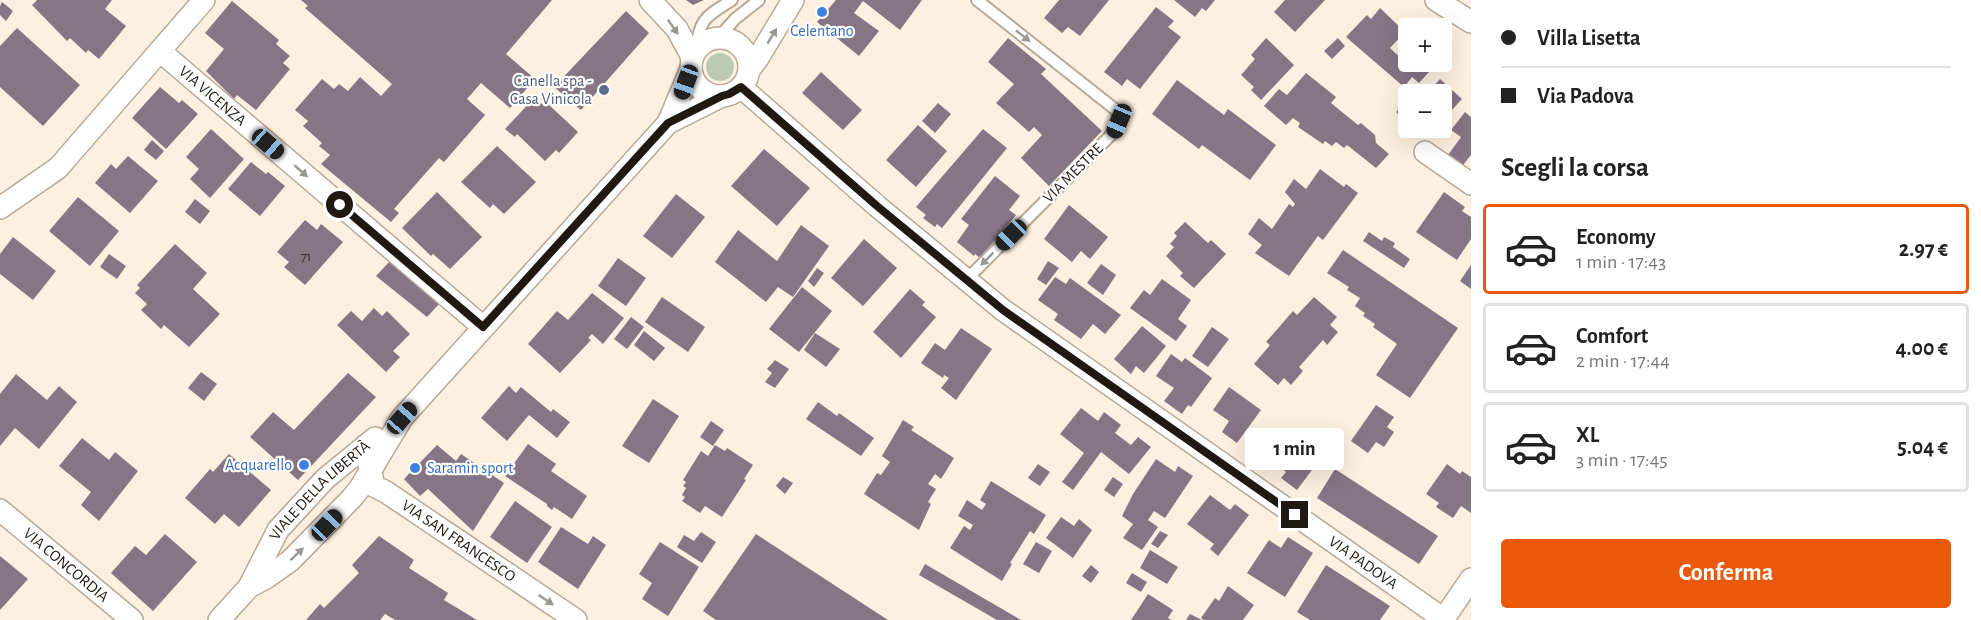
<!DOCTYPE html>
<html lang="it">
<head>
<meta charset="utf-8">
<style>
	:root { --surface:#fff; --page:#f2f2f2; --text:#222; --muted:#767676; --line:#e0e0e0; --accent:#ea580c }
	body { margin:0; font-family:"Alegreya Sans",sans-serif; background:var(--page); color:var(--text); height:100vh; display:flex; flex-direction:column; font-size:22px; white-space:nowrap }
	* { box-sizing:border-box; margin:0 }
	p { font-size:20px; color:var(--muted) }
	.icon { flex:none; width:33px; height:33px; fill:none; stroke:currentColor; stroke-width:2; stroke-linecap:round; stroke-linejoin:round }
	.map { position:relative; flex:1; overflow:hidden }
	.panel { display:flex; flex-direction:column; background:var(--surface); width:510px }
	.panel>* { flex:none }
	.top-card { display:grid; align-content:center; height:132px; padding:0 30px; background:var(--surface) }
	.controls { position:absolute; left:1398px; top:18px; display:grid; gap:12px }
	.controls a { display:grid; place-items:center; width:54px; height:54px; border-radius:6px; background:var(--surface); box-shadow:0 6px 24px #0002; font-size:30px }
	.end { position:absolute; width:27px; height:27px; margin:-14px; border:8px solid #1f1912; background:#fff; box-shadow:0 0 0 3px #fff }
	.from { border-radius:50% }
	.bubble { position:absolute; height:42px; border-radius:6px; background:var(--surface); box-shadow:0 6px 24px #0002; font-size:20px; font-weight:700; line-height:42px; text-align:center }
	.car { position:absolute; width:18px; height:36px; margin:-18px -9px; border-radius:8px; box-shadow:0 0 4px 2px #0007; background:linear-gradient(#222 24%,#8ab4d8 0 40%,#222 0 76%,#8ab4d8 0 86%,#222 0) }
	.top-card b { display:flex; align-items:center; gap:21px; height:57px; font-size:22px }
	.top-card b+b { border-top:2px solid var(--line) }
	.top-card i { width:15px; height:15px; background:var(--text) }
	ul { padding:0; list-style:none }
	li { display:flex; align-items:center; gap:18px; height:90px; margin:0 12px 9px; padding:0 18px; border:3px solid var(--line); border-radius:6px }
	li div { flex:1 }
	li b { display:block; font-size:22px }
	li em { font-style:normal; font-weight:700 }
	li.selected { border-color:var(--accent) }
	li>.icon { width:54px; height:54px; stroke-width:1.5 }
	h2 { padding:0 30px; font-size:27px; line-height:72px }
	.button { display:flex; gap:12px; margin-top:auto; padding:12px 30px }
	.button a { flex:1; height:69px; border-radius:6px; background:var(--accent); color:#fff; font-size:24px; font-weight:700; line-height:69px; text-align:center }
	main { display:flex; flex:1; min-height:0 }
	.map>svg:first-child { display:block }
	.green { fill:#bccab1 }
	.building { fill:#867585 }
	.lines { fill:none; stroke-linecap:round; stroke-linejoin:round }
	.service-casing { stroke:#b8a996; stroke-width:14 }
	.minor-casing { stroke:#b8a996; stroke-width:24 }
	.service { stroke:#fff; stroke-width:10 }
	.minor { stroke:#fff; stroke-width:21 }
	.oneway { fill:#9a9894 }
	.route { stroke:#1f1912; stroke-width:8 }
	.shop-dot { fill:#3f7fe0; stroke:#fff; stroke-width:2 }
	.service-dot { fill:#5c6f8a; stroke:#fff; stroke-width:2 }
	.labels { text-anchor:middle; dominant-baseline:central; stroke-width:4.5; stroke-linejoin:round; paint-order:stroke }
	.number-label { font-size:14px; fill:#39302f }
	.shop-label { font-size:16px; fill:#366cbe; stroke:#fff }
	.service-label { font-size:16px; fill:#4e5e75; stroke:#fff; text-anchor:end }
	.street-label { font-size:16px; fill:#1f1912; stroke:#fff }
</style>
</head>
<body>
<main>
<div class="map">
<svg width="1471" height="620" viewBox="0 0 1471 620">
	<rect width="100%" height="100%" fill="#fdf0e0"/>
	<!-- green -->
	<path class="green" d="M706 67a14 14 0 1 1 28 0a14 14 0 1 1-28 0Z"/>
	<!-- building -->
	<path class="building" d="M37,0H112L105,9L126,26L99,59L88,50L86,53L70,38L67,41L32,5Z
		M301,0H552L506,54L535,79L510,108L481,83L467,99L485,115L444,162L439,158L394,209L399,213L391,222L321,164L330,155L319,146L322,143L303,126L308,121L295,110L322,79L334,89L339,84L348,91L360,77L381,96L392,84L305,8L308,6Z
		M686,0H704L693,5Z
		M836,0H922L900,30L863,1L854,13L879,31L859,56L817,22Z
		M1059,0H1109L1080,36L1068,27L1062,33L1044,18Z
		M1174,0H1215L1206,11L1202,8L1195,17Z
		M1285,0H1325L1295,32L1274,12Z
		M232,1L279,40L276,44L290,56L283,63L290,69L256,110L237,95L234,99L206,71L224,49L205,33Z
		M2,2L13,11L6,21L0,15V6Z
		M1156,7L1174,21L1168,27L1181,37L1140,89L1127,79L1122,86L1104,72Z
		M1380,8L1405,32L1390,48L1405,62L1408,58V62H1438L1419,83L1412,77L1404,87L1346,37L1367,15L1371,19Z
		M626,11L649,33L581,110L554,87Z
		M17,28L80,85L43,126L0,87V46Z
		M1008,38L1046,69L1041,74L1102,131L1049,186L1021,158L1042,135L1034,127L1029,132L996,103L1014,84L988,62Z
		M1266,38L1294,65L1261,100L1251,90L1254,87L1241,75L1255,59L1251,55Z
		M1338,38L1345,46L1332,59L1324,51Z
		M1442,39L1451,48L1442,58Z
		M821,72L862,110L843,130L802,93Z
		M1306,73L1336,97L1331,103L1358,125L1361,123L1375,135L1376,143L1389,154L1376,168L1347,145L1344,148L1336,142L1332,146L1325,141L1323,144L1298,127L1300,123L1293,118L1286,125L1264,106L1279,89L1287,95Z
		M1440,79L1462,99L1442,121V94H1426Z
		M1177,80L1224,115L1228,109L1276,145L1250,180L1202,145L1199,149L1152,114Z
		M160,87L179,103L182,100L198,114L166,149L132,118Z
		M535,97L544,106L547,103L578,132L559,153L556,150L545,161L517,134L515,137L505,129Z
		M1407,100L1408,102V123L1396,112Z
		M938,103L951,114L935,133L922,121Z
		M1465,112L1471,117V155L1463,165L1448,155L1461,137L1451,130Z
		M918,125L947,151L916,187L886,160Z
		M1414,128H1436L1426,138Z
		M211,129L244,159L210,198L190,179L199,169L186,157Z
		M983,129L1007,148L942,228L937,224L935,227L923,218L926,215L916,207Z
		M152,140L164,151L156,160L144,150Z
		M497,146L536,182L504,214L493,204L490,208L461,182Z
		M764,149L810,188L777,226L731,186Z
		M128,156L158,181L130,213L95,183L111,164L116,169Z
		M251,162L266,174L268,172L285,186L260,216L228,189Z
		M1320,169L1344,187L1346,184L1358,193L1323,240L1318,236L1289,276L1255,253L1262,245L1248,234L1259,218L1272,229L1289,204L1293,207L1295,204L1285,192L1294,179L1306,189Z
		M995,176L1020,196L1009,210L1016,215L980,258L975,254L974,256L957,242L969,225L961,219Z
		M437,192L482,237L450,269L433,254L431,256L402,228Z
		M1444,192L1465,207L1462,211L1471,217V239L1457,260L1416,232Z
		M676,194L705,217L672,258L643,236Z
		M78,197L119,231L90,266L49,231Z
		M195,199L210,211L200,224L185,212Z
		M1069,205L1108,237L1090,259L1081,251L1072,262L1044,239Z
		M305,220L317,230L321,224L343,242L305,285L284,267L289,262L277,252Z
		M1185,222L1208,243L1211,240L1226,254L1194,288L1180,276L1183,273L1166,256L1174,247L1170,244L1177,236L1174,233Z
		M801,225L829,246L793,297L778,287L766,302L715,262L738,230L777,261Z
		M1369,232L1382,241L1384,237L1395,243L1393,247L1410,259L1404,268L1363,241Z
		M13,237L56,271L33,300L0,274V254Z
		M864,239L897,268L863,306L831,278Z
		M175,244L207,273L193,289L220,314L189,347L164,325L161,329L141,310L147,304L135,293L140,288L137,285Z
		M1343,250L1458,328L1410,398L1376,375L1397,344L1373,327L1375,324L1363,316L1365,313L1355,306L1360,298L1347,290L1349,287L1327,273Z
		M109,254L126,266L117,279L100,267Z
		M618,258L646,278L626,306L598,286Z
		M391,260L441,302L427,317L376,276Z
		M1048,261L1059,268L1046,285L1037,279Z
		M1101,264L1116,275L1103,295L1087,283Z
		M1471,265V289L1460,281Z
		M817,268L824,273L814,287L808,281Z
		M1055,277L1066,284L1070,278L1121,315L1105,334L1093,324L1081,339L1054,320L1058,314L1038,300Z
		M1162,279L1191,300L1178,319L1187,326L1176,341L1130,308L1144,290L1150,295Z
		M802,287L832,311L799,352L769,329Z
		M910,289L925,302L922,305L936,317L901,358L873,332Z
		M592,293L624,318L603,344L592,334L588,338L591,340L560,373L528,344L557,311L568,320Z
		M662,297L705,327L688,352L645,322Z
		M1314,297L1337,317L1330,325L1338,332L1327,345L1323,340L1299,367L1303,371L1291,385L1284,378L1278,385L1254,364L1270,345L1266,342L1293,311L1297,315Z
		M374,308L382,316L387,311L410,334L393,351L400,357L386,372L337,325L351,311L362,321Z
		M631,317L644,327L627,349L614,339Z
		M1142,326L1166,346L1144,373L1136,366L1131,374L1114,359Z
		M1212,327L1229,339L1208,367L1192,356Z
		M961,328L992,349L956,400L941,388L949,378L944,375L943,378L921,363L935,343L945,350Z
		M644,331L665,348L654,361L634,345Z
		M815,333L840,349L826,367L804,350Z
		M1171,354L1182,362L1185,358L1212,378L1191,407L1188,405L1182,414L1164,401L1174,388L1156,376Z
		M775,360L789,369L775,388L765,382L772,373L767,369Z
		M201,372L217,384L204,401L188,388Z
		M348,373L376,397L298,480L250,437L273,412L294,430Z
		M16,374L47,400L59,386L77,402L39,449L15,428L0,446V394Z
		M509,386L516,393L521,387L551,412L553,409L570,422L557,438L529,415L507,441L481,418Z
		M1229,387L1261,410L1237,443L1222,432L1229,421L1213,410Z
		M653,399L679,416L649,463L622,446Z
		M818,402L837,416L839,413L874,438L861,456L806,419Z
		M1376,405L1394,417L1387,427L1394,432L1384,447L1376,442L1368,453L1351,441Z
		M1081,408L1098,421L1104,412L1121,425L1115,433L1131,445L1138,437L1151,447L1129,474L1101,452L1073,490L1062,482L1084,453L1060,434Z
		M903,420L914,427L911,430L954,458L941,479L935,474L928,484L936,489L928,502L931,504L919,530L864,494L877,473L881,475L890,462L882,456Z
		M711,421L724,430L713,446L700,437Z
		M82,438L109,460L115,452L138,471L99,521L81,505L91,492L59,466Z
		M1279,440L1285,445L1289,440L1318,462L1297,490L1281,478L1286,472L1266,457Z
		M528,444L556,464L551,471L587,496L572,519L554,507L552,510L547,506V504L505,476Z
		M437,445L456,461L461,454L504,483L473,531L428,489L420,496L404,479Z
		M715,445L725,451L727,448L753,465L744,479L746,480L722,517L705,506L700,513L682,501L685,497L682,495L686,488L683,486L686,482L683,480L701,451L708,456Z
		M229,454L271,490L239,527L224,514L215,524L185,498L210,469L213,472Z
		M1156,459L1175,472L1178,466L1193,476L1165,518L1154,511L1148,520L1158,527L1142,550L1123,538L1133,524L1122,516L1133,494Z
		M1038,464L1050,472L1040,486L1028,478Z
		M1447,464L1460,474L1462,471L1471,477V513L1461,506L1453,518L1436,507L1439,503L1426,494Z
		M1335,469L1438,536L1419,564L1317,498Z
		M783,477L793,483L785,494L776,486Z
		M1113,477L1123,484L1114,497L1104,490Z
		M991,481L1046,515L1034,534L1030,531L1010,563L1012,564L1002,581L950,548L964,526L970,530L973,525L958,516L967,500L982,510L986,504L980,500Z
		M1210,495L1230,510L1235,504L1249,515L1218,556L1210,549L1214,544L1187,524Z
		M515,501L552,527L527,563L490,537Z
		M1061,517L1074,526L1079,519L1092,530L1073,558L1046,538Z
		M561,527L588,544L593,536L606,545L578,589L538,562Z
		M1160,531L1168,535L1158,548L1151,544Z
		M701,532L716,542L702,563L677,547L684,535L694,541Z
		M165,534L197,562L153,611L111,573L135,546L146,555Z
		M756,534L888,620H716L703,611Z
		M379,536L414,560L409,568L448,593L444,600L477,620H395L385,614L380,620H306L320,604L324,608L359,573L352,565Z
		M1288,537L1313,553L1285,597L1247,573L1269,540L1281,548Z
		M660,542L699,567L668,616L642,599L652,583L639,574Z
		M1036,542L1052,551L1039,573L1023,564Z
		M1150,550L1178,567L1167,584L1140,568Z
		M0,556L28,579L0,610Z
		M925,564L1021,620H997L919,575Z
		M1091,565L1099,572L1091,583L1082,576Z
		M1326,565L1390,606L1380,620H1310L1297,612Z
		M1132,573L1147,582L1141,592L1126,583Z
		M1228,586L1254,605L1243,620H1204L1201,618L1215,598L1219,601Z
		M1148,594L1173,610L1168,618L1171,620H1131Z
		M1190,614L1202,620H1186Z"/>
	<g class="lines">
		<!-- service casing -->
		<g class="service-casing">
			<path id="service" d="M719,37L735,19L759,0
				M696,50C699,18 707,16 732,0
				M967,279L1113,133L1119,121L1116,110L977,0"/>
		</g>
		<!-- minor casing -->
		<g class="minor-casing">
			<g id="minor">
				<path d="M650,0L677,29L692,57"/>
				<path d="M1436,0L1471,22"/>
				<circle cx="720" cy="67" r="29"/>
				<path id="s1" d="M160,51L483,327"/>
				<path d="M749,70L758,58L793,0"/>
				<path id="s2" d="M741,87L877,206L1003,310L1445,620"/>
				<path d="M668,123L722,96"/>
				<path d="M1425,152L1471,184"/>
				<path d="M0,208L58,168L204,0"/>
				<path id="s3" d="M365,446L374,486L386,492L576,620"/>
				<path id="s4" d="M0,510L132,620"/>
				<path d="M249,587L266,578L290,561L351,499L360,488L402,418L668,123L691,69"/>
				<path id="s5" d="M219,620L249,587L278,530L325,479L375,438"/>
				<path d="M1443,620L1471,579"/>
			</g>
		</g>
		<!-- service -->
		<use href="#service" class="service"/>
		<!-- minor -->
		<use href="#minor" class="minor"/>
	</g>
	<!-- one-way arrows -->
	<defs><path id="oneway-solid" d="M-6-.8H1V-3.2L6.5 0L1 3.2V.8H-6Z" transform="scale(1.5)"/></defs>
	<g class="oneway">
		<use href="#oneway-solid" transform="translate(673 27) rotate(55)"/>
		<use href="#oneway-solid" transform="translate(772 36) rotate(-59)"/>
		<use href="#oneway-solid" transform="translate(1023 36) rotate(38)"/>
		<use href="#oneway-solid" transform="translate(301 171) rotate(41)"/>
		<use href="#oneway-solid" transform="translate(987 259) rotate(135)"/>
		<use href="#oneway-solid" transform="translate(297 554) rotate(-44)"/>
		<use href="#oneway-solid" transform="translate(546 600) rotate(34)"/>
	</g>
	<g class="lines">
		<!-- route -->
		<path class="route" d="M340,205L483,327L668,123L722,96L729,94L741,87L877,206L1003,310L1295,515"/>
	</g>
	<!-- markers -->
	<g class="shop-dot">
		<circle cx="822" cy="12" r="6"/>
		<circle cx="304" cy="465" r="6"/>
		<circle cx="415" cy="468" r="6"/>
	</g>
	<circle class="service-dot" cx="604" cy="90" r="6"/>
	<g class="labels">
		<!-- number labels -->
		<g class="number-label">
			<text x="306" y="257">71</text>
		</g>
		<!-- shop labels -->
		<g class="shop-label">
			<text x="822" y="31">Celentano</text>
			<text x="292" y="465" text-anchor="end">Acquarello</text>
			<text x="427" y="468" text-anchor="start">Saramin sport</text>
		</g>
		<!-- service labels -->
		<g class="service-label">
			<text x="592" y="81">Canella spa -<tspan x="592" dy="18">Casa Vinicola</tspan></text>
		</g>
		<!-- street labels -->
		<g class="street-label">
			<text stroke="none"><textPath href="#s1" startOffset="69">VIA VICENZA</textPath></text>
			<text transform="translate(1073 173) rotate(-45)">VIA MESTRE</text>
			<text stroke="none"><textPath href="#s5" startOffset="166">VIALE DELLA LIBERTÀ</textPath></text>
			<text stroke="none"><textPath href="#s3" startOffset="142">VIA SAN FRANCESCO</textPath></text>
			<text stroke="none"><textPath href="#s2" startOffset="784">VIA PADOVA</textPath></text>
			<text stroke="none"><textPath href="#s4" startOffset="86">VIA CONCORDIA</textPath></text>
		</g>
	</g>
</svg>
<div class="controls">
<a>+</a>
<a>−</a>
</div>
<i class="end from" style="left:340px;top:205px"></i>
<i class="end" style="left:1295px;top:515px"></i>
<div class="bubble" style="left:1245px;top:428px;width:99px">1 min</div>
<i class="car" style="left:686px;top:82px;rotate:200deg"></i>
<i class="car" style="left:1119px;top:121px;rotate:203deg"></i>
<i class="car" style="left:268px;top:144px;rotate:131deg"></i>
<i class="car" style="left:1011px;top:235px;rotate:225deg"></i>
<i class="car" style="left:402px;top:418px;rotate:41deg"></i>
<i class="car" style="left:327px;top:525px;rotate:44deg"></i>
</div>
<section class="panel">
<div class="top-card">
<b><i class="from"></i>Villa Lisetta</b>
<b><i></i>Via Padova</b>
</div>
<h2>Scegli la corsa</h2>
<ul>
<li class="selected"><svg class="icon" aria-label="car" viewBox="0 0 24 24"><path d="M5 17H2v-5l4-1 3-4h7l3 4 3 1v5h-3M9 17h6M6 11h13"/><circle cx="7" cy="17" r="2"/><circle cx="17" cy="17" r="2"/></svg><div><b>Economy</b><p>1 min · 17:43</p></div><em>2.97 €</em></li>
<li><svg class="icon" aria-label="car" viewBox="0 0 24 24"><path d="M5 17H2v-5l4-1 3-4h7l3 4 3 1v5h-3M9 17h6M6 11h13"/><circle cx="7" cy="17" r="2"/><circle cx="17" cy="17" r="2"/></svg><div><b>Comfort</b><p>2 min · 17:44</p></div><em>4.00 €</em></li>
<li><svg class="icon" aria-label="car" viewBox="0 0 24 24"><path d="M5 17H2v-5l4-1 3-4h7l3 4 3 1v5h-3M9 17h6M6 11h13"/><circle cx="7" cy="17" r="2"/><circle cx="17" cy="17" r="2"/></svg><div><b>XL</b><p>3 min · 17:45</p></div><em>5.04 €</em></li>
</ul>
<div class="button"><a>Conferma</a></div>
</section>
</main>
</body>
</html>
